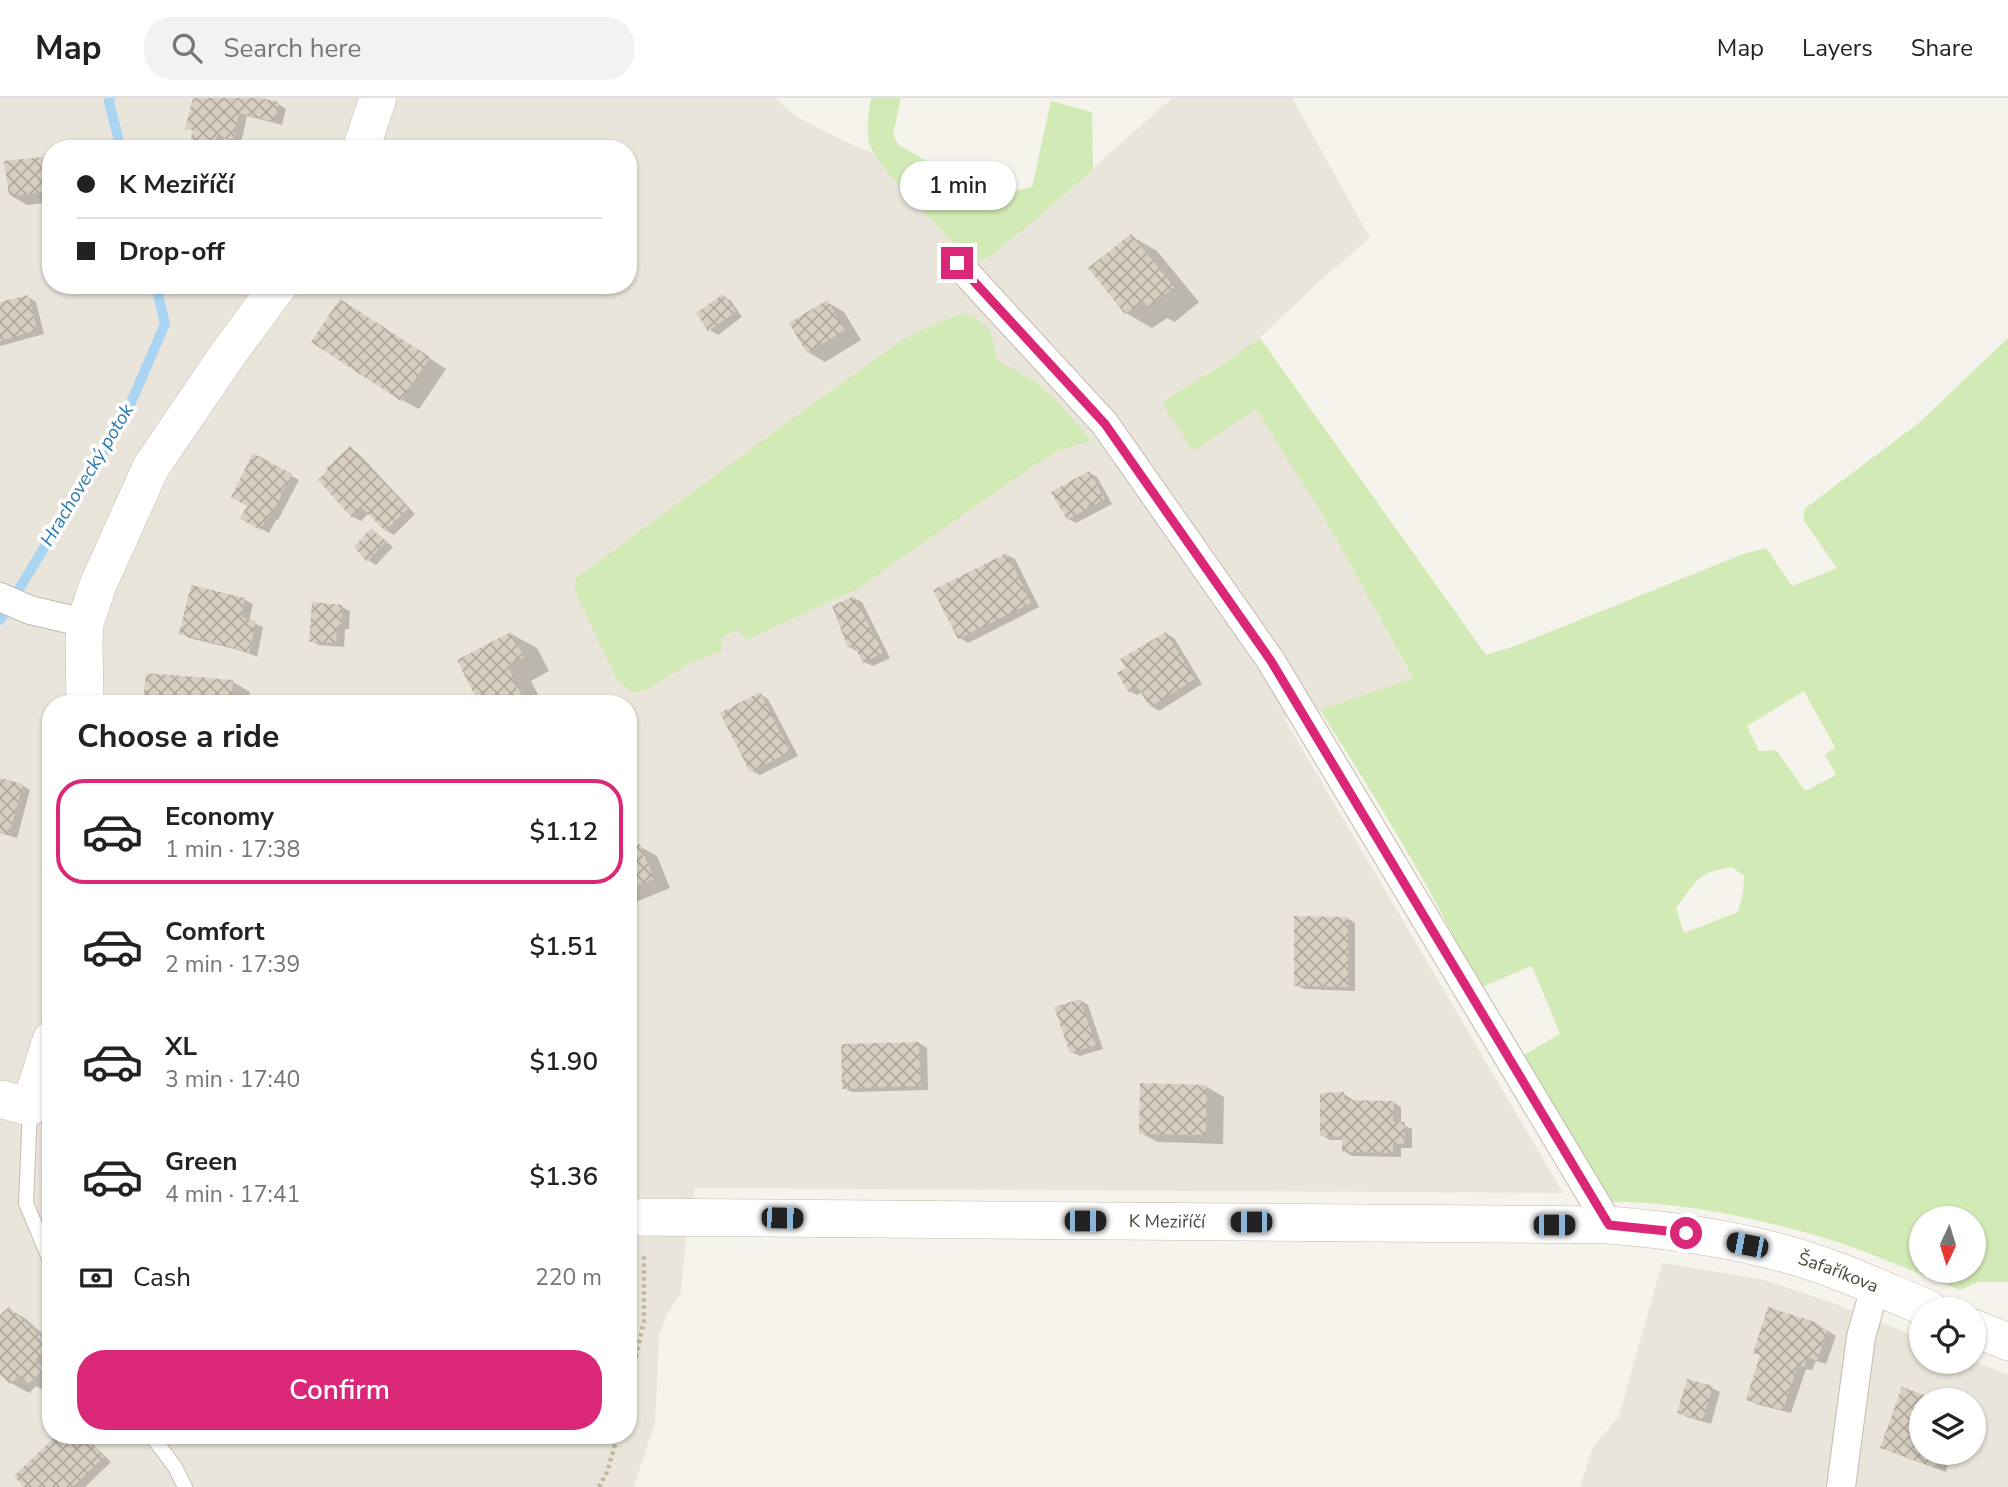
<!DOCTYPE html>
<html lang="en">
<head>
<meta charset="utf-8">
<style>
	:root { --surface:#fff; --page:#f2f2f2; --text:#222; --muted:#767676; --line:#e0e0e0; --accent:#db2777 }
	body { margin:0; font-family:"Nunito Sans",sans-serif; background:var(--page); color:var(--text); height:100vh; display:flex; flex-direction:column; font-size:26px; white-space:nowrap }
	* { box-sizing:border-box; margin:0 }
	p { font-size:23px; color:var(--muted) }
	.icon { flex:none; width:38px; height:38px; fill:none; stroke:currentColor; stroke-width:2; stroke-linecap:round; stroke-linejoin:round }
	.map { position:relative; flex:1; overflow:hidden }
	.panel { position:absolute; left:42px; top:597px; width:595px; height:749px; display:flex; flex-direction:column; background:var(--surface); border-radius:28px; box-shadow:0 2px 5px #0004 }
	.panel>* { flex:none }
	.top-card { position:absolute; left:42px; top:42px; width:595px; height:154px; border-radius:28px; box-shadow:0 2px 5px #0004; display:grid; align-content:center; height:154px; padding:0 35px; background:var(--surface) }
	.needle { width:46px; rotate:184deg }
	.fabs { position:absolute; left:1909px; top:1108px; display:grid; gap:14px }
	.fabs a { display:grid; place-items:center; width:77px; height:77px; border-radius:50%; background:var(--surface); box-shadow:0 2px 5px #0004; font-size:35px }
	.end { position:absolute; width:32px; height:32px; margin:-16px; border:9px solid #db2777; background:#fff; box-shadow:0 0 0 4px #fff }
	.from { border-radius:50% }
	.bubble { position:absolute; height:49px; border-radius:24px; background:var(--surface); box-shadow:0 2px 5px #0004; font-size:23px; font-weight:600; line-height:49px; text-align:center }
	.car { position:absolute; width:21px; height:42px; margin:-21px -10px; border-radius:9px; box-shadow:0 0 5px 2px #0007; background:linear-gradient(#222 24%,#8ab4d8 0 40%,#222 0 76%,#8ab4d8 0 86%,#222 0) }
	.top-card b { display:flex; align-items:center; gap:24px; height:66px; font-size:26px }
	.top-card b+b { border-top:2px solid var(--line) }
	.top-card i { width:18px; height:18px; background:var(--text) }
	ul { padding:0; list-style:none }
	li { display:flex; align-items:center; gap:21px; height:105px; margin:0 14px 10px; padding:0 21px; border:4px solid transparent; border-radius:28px }
	li div { flex:1 }
	li b { display:block; font-size:26px }
	li em { font-style:normal; font-weight:600 }
	li.active { border-color:var(--accent) }
	li>.icon { width:63px; height:63px; stroke-width:1.5 }
	h2 { padding:0 35px; font-size:32px; line-height:84px }
	.pay { display:flex; align-items:center; gap:18px; height:77px; padding:0 35px; font-size:26px }
	.pay p { margin-inline-start:auto }
	.action { display:flex; gap:14px; margin-top:auto; padding:14px 35px }
	.action a { flex:1; height:80px; border-radius:28px; background:var(--accent); color:#fff; font-size:28px; font-weight:600; line-height:80px; text-align:center }
	header { display:flex; align-items:center; gap:42px; box-sizing:border-box; height:98px; padding:0 35px; background:var(--surface); border-bottom:2px solid var(--line) }
	header strong { font-size:33px }
	nav { display:flex; gap:38px; margin-inline-start:auto; font-size:24px }
	.search { width:490px; height:63px; background:var(--page); display:flex; align-items:center; gap:18px; box-sizing:border-box; padding:0 24px; border-radius:28px; color:var(--muted); font-size:26px }
	.map>svg:first-child { display:block }
	.residential { fill:#eae5da; fill-rule:evenodd }
	.green { fill:#d2eab5; fill-rule:evenodd }
	.shadow { fill:#0003 }
	.lines { fill:none; stroke-linecap:round; stroke-linejoin:round }
	.stream { stroke:#a9d4f2; stroke-width:10 }
	.building { fill:url(#building-cross-hatch) }
	.service-casing { stroke:#c2bbae; stroke-width:16 }
	.minor-casing { stroke:#c2bbae; stroke-width:30 }
	.tertiary-casing { stroke:#c2bbae; stroke-width:38 }
	.path { stroke:#c4b79f; stroke-width:4.5; stroke-dasharray:3.5 3.5; stroke-linecap:butt }
	.service { stroke:#fff; stroke-width:14 }
	.minor { stroke:#fff; stroke-width:28 }
	.tertiary { stroke:#fff; stroke-width:37 }
	.route { stroke:#db2777; stroke-width:9 }
	.labels { text-anchor:middle; dominant-baseline:central; stroke-width:7; stroke-linejoin:round; paint-order:stroke }
	.street-label { font-size:18px; fill:#4b4439; stroke:#fff }
	.water-label { font-size:19px; font-style:italic; fill:#2e7ab2; stroke:#fff }
</style>
</head>
<body>
<header>
<strong>Map</strong>
<div class="search"><svg class="icon" aria-label="search" viewBox="0 0 24 24"><circle cx="10" cy="10" r="6"/><path d="M15 15l6 6"/></svg>Search here</div>
<nav><a>Map</a><a>Layers</a><a>Share</a></nav>
</header>
<div class="map">
<svg width="2008" height="1389" viewBox="0 0 2008 1389">
	<defs>
		<pattern id="building-cross-hatch" width="8" height="8" patternUnits="userSpaceOnUse" patternTransform="scale(1.75)"><rect width="8" height="8" fill="#d8cfc1"/><path d="M0 0l8 8M0 8l8-8" fill="none" stroke="#b1aa9e"/></pattern>
	</defs>
	<rect width="100%" height="100%" fill="#f6f3ec"/>
	<!-- residential -->
	<path class="residential" d="M0,0H775L797,19L841,42L873,55L969,160L980,163L989,159L1029,127L1172,0H1292L1370,140L1323,180L1252,247L1163,304L1256,310L1324,419L1413,581L1320,612L1284,620L1563,1095L695,1090L685,1148L681,1195L667,1216L659,1238L655,1325L634,1389H0ZM51,51H628V187H51ZM51,606H628V1337H51Z
		M1662,1165L1765,1182L1841,1208L1921,1241L1922,1264L1974,1263L2008,1277V1389H1580L1592,1351L1619,1318ZM1922,1302H1974V1354H1922Z"/>
	<!-- green -->
	<path class="green" d="M871,0H901L893,37L899,47L953,78L994,98L1032,89L1051,3L1092,14L1093,71L1029,127L989,159L980,163L969,160C949,139 874,67 869,44C866,29 869,14 871,0Z
		M962,215C992,227 992,231 996,261L1035,284L1061,307L1091,343L1059,352L1024,374L857,491L747,542L736,531L722,540L721,553L688,566L646,592L632,594L618,583L580,504L575,492V481L789,323L902,242L933,227Z
		M1260,240L1486,557L1515,548L1743,456L1766,450L1792,488L1837,470L1804,423V411L1920,324L2008,240V1184H1979L1960,1192C1919,1176 1877,1157 1834,1143C1763,1121 1676,1102 1601,1104L1517,961L1560,936L1532,868L1479,890C1434,793 1377,702 1320,612L1413,580L1324,419L1256,311L1193,353L1162,304L1225,265ZM1804,593L1835,649L1825,657L1836,677L1805,693L1776,652L1759,653L1747,628ZM1732,769L1744,778L1743,794L1738,814L1684,835L1676,810C1696,784 1697,774 1732,769ZM1922,1120H1974V1172H1922Z"/>
	<!-- shadow -->
	<path class="shadow" d="M195,0H253L278,6L286,11L282,27L247,18L241,45L224,41L222,51H217L200,46L192,42L194,33L187,30Z
		M51,59V104L27,107L10,97Z
		M1131,138L1157,153L1199,204L1175,224L1167,220L1152,230L1126,215Z
		M723,198L731,203L742,219L718,237L710,232Z
		M28,199L36,204L44,236L0,248V206Z
		M827,204L844,214L861,242L825,264L808,254Z
		M357,213L446,271L419,311L402,302Z
		M350,350L358,355L415,416L394,437L386,432L369,415L361,423L353,419Z
		M254,357L299,382L278,422H276L269,435L242,421L249,407Z
		M1089,375L1097,379L1112,406L1076,425L1068,421Z
		M372,432L393,449L376,467L368,462Z
		M1007,457L1015,461L1039,509L968,545L960,540L936,492Z
		M854,500L862,504L890,560L873,568L864,564L858,554L850,549Z
		M245,502L253,506L249,523L263,529L257,559L243,553L189,540L181,535Z
		M314,506L342,509L350,513L349,531H345L344,549L319,547L311,543Z
		M511,536L537,550L549,573L531,583L543,606H481Z
		M1166,536L1174,540L1202,586L1159,613L1151,608L1143,594L1137,597L1129,593Z
		M147,577L233,584L250,594L249,606H149L145,603Z
		M760,596L768,601L798,658L760,677L752,673Z
		M0,681L22,687L30,692L17,740L0,735Z
		M639,748L657,758L670,790L631,806L628,805V753Z
		M1347,820L1355,825V893L1304,891L1296,887Z
		M1080,902L1088,907L1103,951L1080,958L1071,954Z
		M919,945L927,950L928,992L852,994L844,990Z
		M1207,989L1224,999L1223,1046L1158,1044L1141,1035Z
		M1344,996L1352,1001V1004H1393L1401,1009V1026L1412,1031V1050H1401V1059L1352,1058L1344,1053V1042H1330L1322,1037Z
		M9,1211L26,1221L51,1244V1291L47,1294L36,1288L29,1295L11,1285L0,1273V1220Z
		M1769,1211L1818,1227L1836,1238L1826,1266L1816,1263L1812,1272L1806,1271L1791,1315L1756,1306L1748,1301L1761,1258L1755,1254Z
		M1712,1290L1720,1294L1711,1326L1687,1319L1679,1314Z
		M1903,1291L1934,1302H1922V1354H1952L1946,1374L1891,1354Z
		M60,1337H83L111,1364L85,1389H26Z"/>
	<g class="lines">
		<!-- stream -->
		<path class="stream" d="M110,0L109,4L121,51
			M0,522L126,316L165,226L156,187"/>
	</g>
	<!-- building -->
	<path class="building" d="M193,0H260L279,4L274,24L239,15L233,42L216,38L214,49L190,43L193,32L185,31Z
		M51,58V93L9,98L4,63Z
		M1131,136L1174,189L1148,210L1143,204L1125,216L1088,170Z
		M723,196L736,214L708,233L696,215Z
		M28,197L37,232L0,243V204Z
		M340,201L430,259L401,303L311,244Z
		M827,202L845,232L807,255L789,225Z
		M350,348L408,411L385,433L362,410L352,420L318,382L328,373L326,371Z
		M253,355L292,376L270,419L268,418L260,432L240,421L247,408L231,399Z
		M1089,373L1105,401L1067,422L1051,394Z
		M371,430L386,443L367,464L354,449Z
		M1007,455L1031,505L958,541L933,492Z
		M191,487L245,500L241,519L256,523L249,555L238,553L239,551L179,536Z
		M854,498L883,555L863,565L854,548L848,550L832,508Z
		M312,504L342,507L341,528H337L336,545L309,544Z
		M511,534L524,559L507,568L526,606H479L457,562Z
		M1166,534L1195,581L1150,609L1137,588L1128,594L1117,575L1126,570L1120,561Z
		M146,575L233,582L231,606L143,604Z
		M760,594L790,654L750,674L720,615Z
		M0,680L23,686L9,737L0,734Z
		M640,746L654,781L628,791V751Z
		M1294,818L1348,819V889L1294,888Z
		M1080,901L1096,947L1070,955L1054,909Z
		M919,944L921,988L842,991L841,946Z
		M1140,985L1207,987L1206,1037L1139,1036Z
		M1344,994V1002L1394,1003L1393,1024H1405L1404,1046H1393V1055L1342,1054V1039L1320,1038V995Z
		M9,1209L50,1247L35,1262L44,1271L29,1286L20,1277L10,1286L0,1276V1217Z
		M1768,1209L1818,1225L1817,1228L1828,1232L1817,1263L1807,1259L1804,1269L1798,1267L1783,1312L1746,1302L1760,1257L1753,1255Z
		M1687,1281L1713,1288L1703,1322L1677,1315Z
		M1902,1289L1938,1302H1922V1354H1943L1937,1370L1880,1350Z
		M57,1337H80L88,1345L90,1343L104,1359L72,1389H24L14,1378Z"/>
	<g class="lines">
		<!-- service casing -->
		<g class="service-casing">
			<path id="service" d="M30,1011L26,1105L51,1165
				M151,1337L175,1369L185,1389"/>
		</g>
		<!-- minor casing -->
		<g class="minor-casing">
			<path id="minor" d="M957,165L1105,326L1271,563L1609,1127
				M0,499L30,512L85,525
				M1841,1389L1861,1239L1875,1189"/>
		</g>
		<!-- tertiary casing -->
		<g class="tertiary-casing">
			<g id="tertiary">
				<path d="M361,51L378,0"/>
				<path d="M85,606L84,545L85,525L98,487L151,369L228,256L279,187"/>
				<path d="M0,1001L30,1009L51,942"/>
				<path id="s1" d="M628,1119L1609,1127C1670,1132 1730,1140 1789,1157C1837,1170 1883,1192 1929,1211"/>
				<path d="M1974,1230L2008,1244"/>
			</g>
		</g>
		<!-- path -->
		<path class="path" d="M628,1293L644,1223V1155
			M599,1389L607,1374L618,1337"/>
		<!-- service -->
		<use href="#service" class="service"/>
		<!-- minor -->
		<use href="#minor" class="minor"/>
		<!-- tertiary -->
		<use href="#tertiary" class="tertiary"/>
	</g>
	<g class="lines">
		<!-- route -->
		<path class="route" d="M957,165L1105,326L1271,563L1609,1127L1686,1135"/>
	</g>
	<g class="labels">
		<!-- street labels -->
		<g class="street-label">
			<text stroke="none"><textPath href="#s1" startOffset="539">K Meziříčí</textPath></text>
			<text stroke="none"><textPath href="#s1" startOffset="1216">Šafaříkova</textPath></text>
		</g>
		<!-- water labels -->
		<g class="water-label">
			<text transform="translate(87 377) rotate(-59)">Hrachovecký potok</text>
		</g>
	</g>
</svg>
<div class="fabs">
<a><svg class="needle" viewBox="-14 -14 28 28"><path d="M0-13l5 13h-10z" fill="#e53935"/><path d="M0 13l5-13h-10z" fill="#767676"/></svg></a>
<a><svg class="icon" aria-label="locate" viewBox="0 0 24 24"><circle cx="12" cy="12" r="6"/><path d="M12 2v4M12 18v4M2 12h4M18 12h4"/></svg></a>
<a><svg class="icon" aria-label="layers" viewBox="0 0 24 24"><path d="M12 4l9 5-9 5-9-5zM3 14l9 5 9-5"/></svg></a>
</div>
<i class="end from" style="left:1686px;top:1135px"></i>
<i class="end" style="left:957px;top:165px"></i>
<div class="bubble" style="left:900px;top:63px;width:116px">1 min</div>
<i class="car" style="left:782px;top:1120px;rotate:91deg"></i>
<i class="car" style="left:1085px;top:1123px;rotate:90deg"></i>
<i class="car" style="left:1251px;top:1124px;rotate:270deg"></i>
<i class="car" style="left:1554px;top:1127px;rotate:90deg"></i>
<i class="car" style="left:1747px;top:1147px;rotate:281deg"></i>
<div class="top-card">
<b><i class="from"></i>K Meziříčí</b>
<b><i></i>Drop-off</b>
</div>
<section class="panel">
<h2>Choose a ride</h2>
<ul>
<li class="active"><svg class="icon" aria-label="car" viewBox="0 0 24 24"><path d="M5 17H2v-5l4-1 3-4h7l3 4 3 1v5h-3M9 17h6M6 11h13"/><circle cx="7" cy="17" r="2"/><circle cx="17" cy="17" r="2"/></svg><div><b>Economy</b><p>1 min · 17:38</p></div><em>$1.12</em></li>
<li><svg class="icon" aria-label="car" viewBox="0 0 24 24"><path d="M5 17H2v-5l4-1 3-4h7l3 4 3 1v5h-3M9 17h6M6 11h13"/><circle cx="7" cy="17" r="2"/><circle cx="17" cy="17" r="2"/></svg><div><b>Comfort</b><p>2 min · 17:39</p></div><em>$1.51</em></li>
<li><svg class="icon" aria-label="car" viewBox="0 0 24 24"><path d="M5 17H2v-5l4-1 3-4h7l3 4 3 1v5h-3M9 17h6M6 11h13"/><circle cx="7" cy="17" r="2"/><circle cx="17" cy="17" r="2"/></svg><div><b>XL</b><p>3 min · 17:40</p></div><em>$1.90</em></li>
<li><svg class="icon" aria-label="car" viewBox="0 0 24 24"><path d="M5 17H2v-5l4-1 3-4h7l3 4 3 1v5h-3M9 17h6M6 11h13"/><circle cx="7" cy="17" r="2"/><circle cx="17" cy="17" r="2"/></svg><div><b>Green</b><p>4 min · 17:41</p></div><em>$1.36</em></li>
</ul>
<div class="pay"><svg class="icon" aria-label="cash" viewBox="0 0 24 24"><path d="M3 7h18v10H3z"/><circle cx="12" cy="12" r="2"/></svg>Cash<p>220 m</p></div>
<div class="action"><a>Confirm</a></div>
</section>
</div>
</body>
</html>
